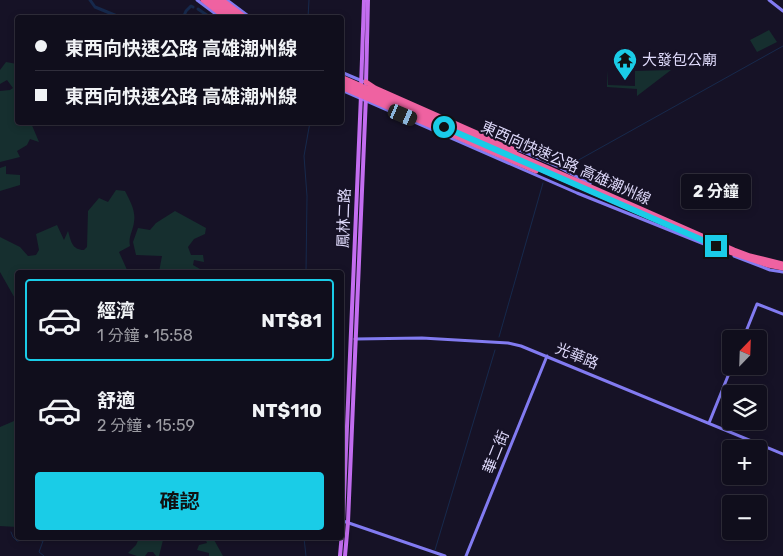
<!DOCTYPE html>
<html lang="zh-TW">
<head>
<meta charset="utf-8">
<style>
	:root { --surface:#100e1c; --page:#191725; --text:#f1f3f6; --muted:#9c9ca3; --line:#302e3b; --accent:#1acce7 }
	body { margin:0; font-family:Rubik,"Noto Sans TC",sans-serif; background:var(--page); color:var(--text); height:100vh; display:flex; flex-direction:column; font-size:19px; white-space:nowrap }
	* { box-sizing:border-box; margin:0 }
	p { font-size:16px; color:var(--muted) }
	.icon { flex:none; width:28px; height:28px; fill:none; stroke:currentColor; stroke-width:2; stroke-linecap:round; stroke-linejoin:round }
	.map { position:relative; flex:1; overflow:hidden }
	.side { position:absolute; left:15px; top:270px; width:329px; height:270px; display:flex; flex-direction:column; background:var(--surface); border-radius:5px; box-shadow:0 2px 8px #0003,0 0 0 1px var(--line) }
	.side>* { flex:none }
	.guide { position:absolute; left:15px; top:15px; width:329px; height:110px; border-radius:5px; box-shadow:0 2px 8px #0003,0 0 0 1px var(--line); display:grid; align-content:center; height:110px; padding:0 20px; background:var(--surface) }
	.needle { width:32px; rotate:23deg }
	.fabs { position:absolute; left:722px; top:330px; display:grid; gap:10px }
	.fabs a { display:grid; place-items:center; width:45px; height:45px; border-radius:5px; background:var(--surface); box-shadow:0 2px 8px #0003,0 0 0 1px var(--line); font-size:25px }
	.end { position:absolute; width:22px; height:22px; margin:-11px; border:6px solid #1acce7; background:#111; box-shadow:0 0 0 2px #111 }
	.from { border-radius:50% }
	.bubble { position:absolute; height:35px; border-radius:5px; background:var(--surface); box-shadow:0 2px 8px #0003,0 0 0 1px var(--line); font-size:16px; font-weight:700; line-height:35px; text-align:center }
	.car { position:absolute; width:15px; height:30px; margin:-15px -8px; border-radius:6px; box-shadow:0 0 4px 1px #0007; background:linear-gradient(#222 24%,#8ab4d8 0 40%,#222 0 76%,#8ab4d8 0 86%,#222 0) }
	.guide b { display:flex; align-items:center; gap:18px; height:48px; font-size:19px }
	.guide b+b { border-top:1px solid var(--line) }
	.guide i { width:12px; height:12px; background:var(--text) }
	ul { padding:9px 0 0; list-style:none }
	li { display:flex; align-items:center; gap:15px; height:82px; margin:0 10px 8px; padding:0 10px; border:2px solid transparent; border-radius:5px }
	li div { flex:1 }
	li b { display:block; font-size:19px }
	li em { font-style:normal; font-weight:700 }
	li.on { border-color:var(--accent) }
	li>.icon { width:45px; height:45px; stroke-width:1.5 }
	.button { display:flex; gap:10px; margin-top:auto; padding:10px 20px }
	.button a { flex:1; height:58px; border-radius:5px; background:var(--accent); color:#111; font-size:20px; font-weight:700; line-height:58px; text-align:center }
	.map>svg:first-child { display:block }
	.green { fill:#162f2f }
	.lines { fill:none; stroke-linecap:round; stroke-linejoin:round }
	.stream { stroke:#16294c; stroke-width:1 }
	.canal { stroke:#16294c; stroke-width:3 }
	.secondary { stroke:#827bf1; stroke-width:3 }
	.primary { stroke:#c36df0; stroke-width:4 }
	.highway { stroke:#ef62a1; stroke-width:5 }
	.route { stroke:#1acce7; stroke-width:6 }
	.labels { text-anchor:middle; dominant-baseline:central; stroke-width:4.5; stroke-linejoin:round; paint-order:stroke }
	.poi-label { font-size:15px; fill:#dfdafb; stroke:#161226; text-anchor:start }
	.street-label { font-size:15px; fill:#dfdafb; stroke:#161226 }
</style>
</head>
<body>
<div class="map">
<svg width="783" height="556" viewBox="0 0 783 556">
	<rect width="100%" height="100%" fill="#161226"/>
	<!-- green -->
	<path class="green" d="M769,30L777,42L757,52L750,40Z
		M6,62L17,64L18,122L31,123L39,142L30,139L27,145L17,151L20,157L0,162V91L10,90L13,88L7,80L0,84V70Z
		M607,70L608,85L635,86V71L671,70L637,96V89L607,87Z
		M6,166V174L20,175V185L0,191V168Z
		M116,190L125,191C130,201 136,211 134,222C133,231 128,237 130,246L119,252L128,272H18L17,302L0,272V237L20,247L28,256L36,255L39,250L36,234L57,225L64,240L68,231C71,241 72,250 84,250L87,247L88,211L99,198L108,202Z
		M175,211L206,228L205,234L194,239L188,247L191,255H203L204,262L194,260L193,265L200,269L194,272H159L162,256L136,255L133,242L138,228L150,230L156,223Z
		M14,421L18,424L17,527L0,526V427Z
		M139,538H158L163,540L159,556H156L153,552H148L145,556H137L128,553L136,545Z
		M205,538H213L223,556H209V553L197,550L199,545L207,543Z"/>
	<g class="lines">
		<!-- stream -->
		<path class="stream" d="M308,18L309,0
			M566,167L783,46
			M306,272L307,196L304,156L310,122
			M499,337L543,183
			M11,532L13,537L17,541L30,539L43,541L39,552L44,556
			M304,538L306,556
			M435,550L495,350"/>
		<!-- canal -->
		<path class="canal" d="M90,0L95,7L122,18
			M198,9L211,18
			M151,18H157
			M183,18L186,11L191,6L193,7"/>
		<!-- secondary -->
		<path class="secondary" d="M197,0L221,18
			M227,0L251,18
			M769,0L783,11
			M341,72L367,83
			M341,90L577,193L719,250
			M515,148L557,166L590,184
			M734,256L770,270L783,272
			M355,339L422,338L508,343L521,346L783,454
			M743,339L757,304L783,314
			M709,423L732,366
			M343,521L445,556
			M466,556L547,356"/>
		<!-- primary -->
		<path class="primary" d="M366,84L368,0
			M361,88L364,0
			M340,556L343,521L361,95
			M345,556L348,522L366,96"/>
		<!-- highway -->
		<path class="highway" d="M203,0L226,18
			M209,0L233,18
			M216,0L240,18
			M222,0L246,18
			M341,77L734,250L750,256L783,264
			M341,82L732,253L768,265L783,268
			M366,82L375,88L515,150
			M341,87L536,171"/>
	</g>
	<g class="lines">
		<!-- route -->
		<path class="route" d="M444,127L716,246"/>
	</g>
	<!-- icons -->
	<defs>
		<g id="temple-pin" transform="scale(1.25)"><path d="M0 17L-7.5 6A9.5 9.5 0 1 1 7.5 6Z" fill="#1acce7" stroke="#161226"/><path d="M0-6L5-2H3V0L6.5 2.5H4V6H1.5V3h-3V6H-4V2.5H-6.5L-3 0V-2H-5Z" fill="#111"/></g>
	</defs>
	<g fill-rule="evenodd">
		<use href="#temple-pin" x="625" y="60"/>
	</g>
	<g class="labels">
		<!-- poi labels -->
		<g class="poi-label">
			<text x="642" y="60">大發包公廟</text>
		</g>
		<!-- street labels -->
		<g class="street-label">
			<text transform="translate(566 163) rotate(24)">東西向快速公路 高雄潮州線</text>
			<text transform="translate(344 218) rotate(-88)">鳳林二路</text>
			<text transform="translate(577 356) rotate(22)">光華路</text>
			<text transform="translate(496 452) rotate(-68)">華二街</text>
		</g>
	</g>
</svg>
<div class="fabs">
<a><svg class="needle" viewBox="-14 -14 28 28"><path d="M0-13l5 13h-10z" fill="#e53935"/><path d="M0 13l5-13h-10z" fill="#9c9ca3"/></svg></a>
<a><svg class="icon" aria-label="layers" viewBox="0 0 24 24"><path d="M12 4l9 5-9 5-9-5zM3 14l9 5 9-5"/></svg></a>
<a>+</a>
<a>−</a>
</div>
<i class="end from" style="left:444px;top:127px"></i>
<i class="end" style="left:716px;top:246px"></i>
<div class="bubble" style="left:681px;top:174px;width:70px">2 分鐘</div>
<i class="car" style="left:403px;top:115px;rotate:113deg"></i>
<div class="guide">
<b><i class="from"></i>東西向快速公路 高雄潮州線</b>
<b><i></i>東西向快速公路 高雄潮州線</b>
</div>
<section class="side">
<ul>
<li class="on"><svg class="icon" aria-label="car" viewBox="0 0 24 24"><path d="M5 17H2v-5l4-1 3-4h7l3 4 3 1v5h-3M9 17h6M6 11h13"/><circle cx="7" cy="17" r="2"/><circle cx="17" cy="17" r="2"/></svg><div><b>經濟</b><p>1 分鐘 · 15:58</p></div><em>NT$81</em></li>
<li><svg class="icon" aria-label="car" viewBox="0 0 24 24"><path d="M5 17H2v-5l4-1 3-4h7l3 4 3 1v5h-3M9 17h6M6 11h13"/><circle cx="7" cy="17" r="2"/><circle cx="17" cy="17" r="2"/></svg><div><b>舒適</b><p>2 分鐘 · 15:59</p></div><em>NT$110</em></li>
</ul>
<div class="button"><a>確認</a></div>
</section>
</div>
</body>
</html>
